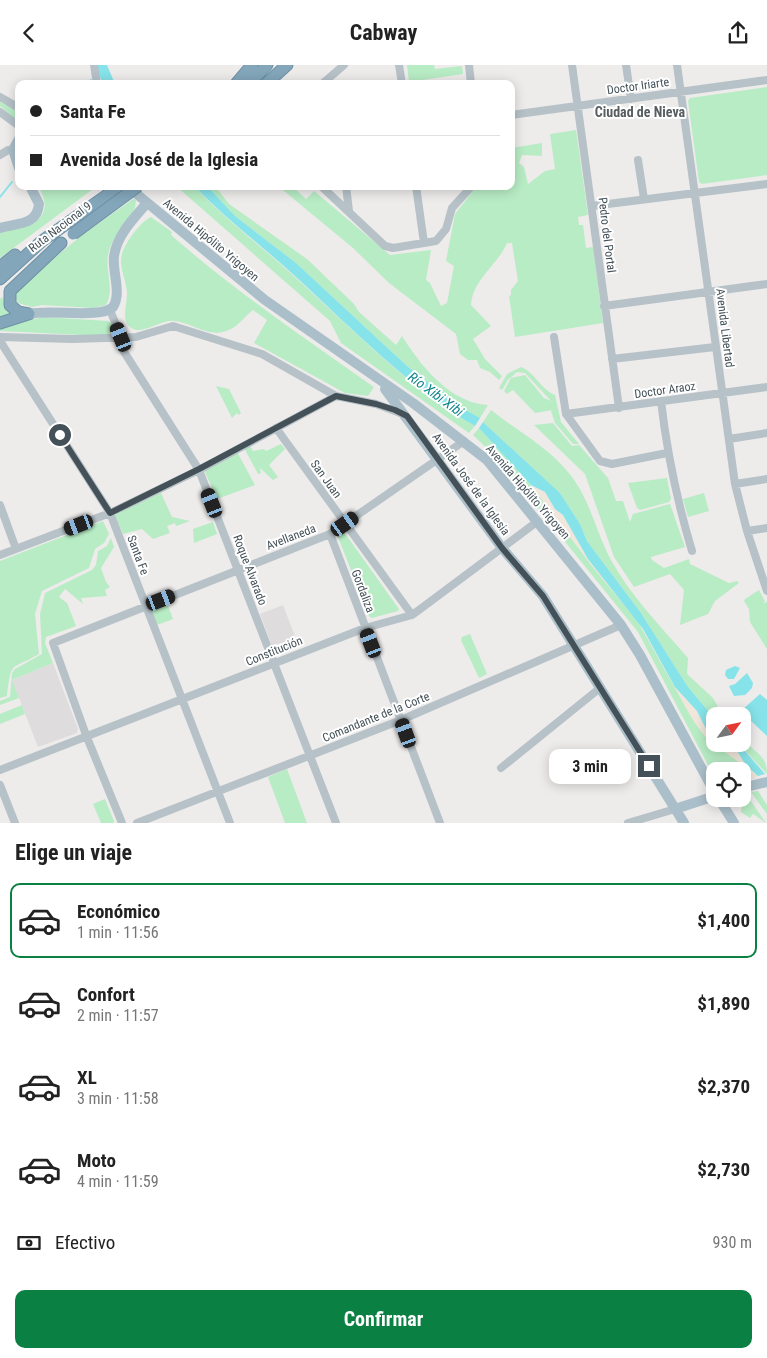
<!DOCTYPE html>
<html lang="es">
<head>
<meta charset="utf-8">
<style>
	:root { --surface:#fff; --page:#f6f6f6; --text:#222; --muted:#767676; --line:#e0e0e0; --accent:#0b8043 }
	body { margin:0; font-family:"Roboto Condensed",sans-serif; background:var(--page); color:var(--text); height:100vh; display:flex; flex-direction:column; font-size:19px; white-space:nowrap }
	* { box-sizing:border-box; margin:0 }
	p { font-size:16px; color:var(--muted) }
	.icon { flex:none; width:28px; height:28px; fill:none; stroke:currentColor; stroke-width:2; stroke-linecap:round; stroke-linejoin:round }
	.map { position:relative; height:758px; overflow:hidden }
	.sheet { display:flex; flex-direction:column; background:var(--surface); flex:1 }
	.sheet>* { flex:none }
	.hud { position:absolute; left:15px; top:15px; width:500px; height:110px; border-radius:10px; box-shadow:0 2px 12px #0003; display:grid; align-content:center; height:110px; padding:0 15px; background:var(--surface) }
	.needle { width:32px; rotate:57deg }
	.buttons { position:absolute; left:706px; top:642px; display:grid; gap:10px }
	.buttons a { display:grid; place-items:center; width:45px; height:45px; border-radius:10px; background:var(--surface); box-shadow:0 2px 12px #0003; font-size:25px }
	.end { position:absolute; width:22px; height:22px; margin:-11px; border:6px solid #445158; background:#fff; box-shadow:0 0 0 2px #fff }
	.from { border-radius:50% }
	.bubble { position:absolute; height:35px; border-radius:10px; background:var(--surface); box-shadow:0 2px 12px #0003; font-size:16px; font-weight:700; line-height:35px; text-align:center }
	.car { position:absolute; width:15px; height:30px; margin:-15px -8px; border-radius:6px; box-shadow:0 0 4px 1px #0007; background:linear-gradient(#222 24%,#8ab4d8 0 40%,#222 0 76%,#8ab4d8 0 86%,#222 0) }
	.hud b { display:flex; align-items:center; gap:18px; height:48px; font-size:19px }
	.hud b+b { border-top:1px solid var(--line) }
	.hud i { width:12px; height:12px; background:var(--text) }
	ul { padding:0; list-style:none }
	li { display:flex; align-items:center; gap:15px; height:75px; margin:0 10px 8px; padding:0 5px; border:2px solid transparent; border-radius:10px }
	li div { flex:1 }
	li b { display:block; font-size:19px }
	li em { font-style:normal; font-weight:700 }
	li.active { border-color:var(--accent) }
	li>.icon { width:45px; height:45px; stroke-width:1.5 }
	h2 { padding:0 15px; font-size:22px; line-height:60px }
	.pay { display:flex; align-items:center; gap:12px; height:55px; padding:0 15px; font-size:19px }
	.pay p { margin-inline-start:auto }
	.action { display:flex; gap:10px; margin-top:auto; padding:10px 15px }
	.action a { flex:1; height:58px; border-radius:10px; background:var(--accent); color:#fff; font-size:20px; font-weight:700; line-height:58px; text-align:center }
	header { display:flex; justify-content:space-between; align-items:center; height:65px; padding:0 15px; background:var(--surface); font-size:22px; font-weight:700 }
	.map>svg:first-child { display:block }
	.education { fill:#dfdcdd }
	.green { fill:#b8ecc5 }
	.sand { fill:#f0e6db }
	.water { fill:#86e3e9 }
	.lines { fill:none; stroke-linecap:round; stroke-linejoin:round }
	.stream { stroke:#86e3e9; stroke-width:2 }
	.river { stroke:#86e3e9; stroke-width:11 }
	.highway-casing { stroke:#6e91a5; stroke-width:13 }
	.minor { stroke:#b6c2c8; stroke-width:8 }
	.major { stroke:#abbfca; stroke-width:10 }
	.highway { stroke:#83a6ba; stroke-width:11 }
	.highway-bridge-casing { stroke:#6e91a5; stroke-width:13; stroke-linecap:butt }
	.highway-bridge { stroke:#83a6ba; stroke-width:11 }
	.route { stroke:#445158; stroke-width:6 }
	.labels { text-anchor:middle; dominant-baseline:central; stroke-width:4; stroke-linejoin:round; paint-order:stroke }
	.street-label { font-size:12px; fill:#445158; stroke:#fff }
	.neighbourhood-label { font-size:14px; font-weight:bold; fill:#585d60; stroke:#fff }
	.water-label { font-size:14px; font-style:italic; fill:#0f838b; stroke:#fff }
</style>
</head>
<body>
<header><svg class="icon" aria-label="back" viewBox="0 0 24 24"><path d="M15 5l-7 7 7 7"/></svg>Cabway<svg class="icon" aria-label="share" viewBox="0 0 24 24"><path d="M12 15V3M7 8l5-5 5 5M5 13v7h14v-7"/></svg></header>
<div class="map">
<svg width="767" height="758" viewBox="0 0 767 758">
	<rect width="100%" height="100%" fill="#eeebeb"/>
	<!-- education -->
	<path class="education" d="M283,540L299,582L284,587L281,578L272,581L260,549Z
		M53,598L78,664L77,668L38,682L12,615Z"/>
	<!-- green -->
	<path class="green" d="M407,0H434L435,4L462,1L463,9L409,17Z
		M767,22V110L702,119L699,117L688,36L690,33Z
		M0,37L19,47V57L0,41Z
		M576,65L588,150L578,152L579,160H583L586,183L593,182L603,258L515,272L509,231L511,230V225L518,216L512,178H507C497,201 473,214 471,240L491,261L473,274L485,294L502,311L499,315L490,307L480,303L477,295H468L460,289L456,269L389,218L353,183L278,121H292L306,134L314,126L390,190L431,185L426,215L430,218L441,241L447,238L454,201L446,196L455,149L477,121H511V83L542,78V91L522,90L519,98L524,102L528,119L545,106L555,104L550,69Z
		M38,121H97L0,193V167C26,162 59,156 38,121Z
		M176,121H194C226,155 262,182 296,213C351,263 410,324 475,361L469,368L341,278L330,256Z
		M207,121H215L229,139L307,194L354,239L359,247L396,280L402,271C421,301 450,338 488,340L480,353L458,341L407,301L296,198L235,151Z
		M133,134L136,135L135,143C126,158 111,172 108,190C105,207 115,224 106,240L93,243L42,240L32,242L18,238C12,228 18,223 25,217L81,171Z
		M151,152L172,167L171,170C235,226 304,273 374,322L368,331L345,328L254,278L267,255L253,245C244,252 237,263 226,266C208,273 191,257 174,256C160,254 142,272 130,262C121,255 127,239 127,229C127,217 120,204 121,195C121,182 140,157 151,152Z
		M2,232L11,248L0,253V234Z
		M44,252L108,256L112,259L109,269L102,271L0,266V261Z
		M521,302C535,307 540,324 555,330L561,357L579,379H573L555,358L551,346L553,345L535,348L513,325L507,329L504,326L511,313L525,310L544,333L551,336L525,308L517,307L508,315L502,325L499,323L507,309Z
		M216,321L229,324L241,348L239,350L237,348L232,353Z
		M491,345C517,366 547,381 568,407C590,433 595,465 611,495C631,531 661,562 688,593L687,609L713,633L723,651H715V654L688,622L641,548L587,476L580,459L560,428L483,357Z
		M553,358L572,381L579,380L608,413L616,436H623L630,457L633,449L670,439L685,482L651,492L652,495L664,503L689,494L690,499L729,518L737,516L739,518L715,536L708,549L680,560L684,525L670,509L634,522L614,492L585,409L534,360Z
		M479,363L527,415L592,501L638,557L687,644L703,667L714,679L739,696L752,713L743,715L742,706H717L709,702L638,567L499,395L473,370Z
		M281,379L285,384L269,400L278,412L273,415L260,403L261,408L258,409L244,383L250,381L253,386L264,384L266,386Z
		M237,387L255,420L217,434L205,407L206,403Z
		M667,413L671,434L669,437L640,445L637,443L628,418Z
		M161,428L172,452L190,456L176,461L175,458L167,461L170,468L153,474L142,464L123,469L115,451L117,448Z
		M704,428L709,446L688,452L683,434Z
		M103,456L109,469L104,478L95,484L89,503L42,526L35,549L39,589C10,606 12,594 7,631L0,633V496Z
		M213,457L217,469L194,478L193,464Z
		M344,467L399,544L398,546L372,553L369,551L338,472L339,468Z
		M111,473L114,482L101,503L106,517L110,522L105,525L107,531L81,533L83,539L65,524L59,532L67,538L76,561L46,572L45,578L53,598L12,615L19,633L0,640V636L10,632L12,608L15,604L42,589L40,549L45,528L92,505L96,500L98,486L107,481Z
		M759,525L765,536L763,538L767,537V584L750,557L749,544L744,536L745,534Z
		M167,538L173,554L157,560L152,546L153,543Z
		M470,569L487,609L479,613L461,575L462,572Z
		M22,640L25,649L0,659V649Z
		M743,674C754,687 767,690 767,709L739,679H742Z
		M287,704L307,758H285L268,712Z
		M758,726L767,740V749L751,727Z
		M743,729H746L766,758L753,749L750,753L741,747Z
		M105,734L114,756L113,758H101L93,739Z"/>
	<!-- sand -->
	<path class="sand" d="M531,420L545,427L555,444L563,450L584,487L604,512L608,521Z
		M675,622L697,646L706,664L715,673V679L736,684L745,699L758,711L752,713C743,697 729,691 715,680C697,667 685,641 675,622Z"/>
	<!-- water -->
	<path class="water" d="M194,121H207L235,151L296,198L407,301L458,341L480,353L475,361C412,325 349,261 296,212C262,181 226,154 194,121Z
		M483,357L560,428L580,459L587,476L641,548L688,622L715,654V673L706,664L697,646L675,622L643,564L588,494L563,450L555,444L545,427L531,420L479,363Z
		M735,601L740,603L734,614H728L725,610L726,605Z
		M747,608L753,618L752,623L745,630L734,631L729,621L735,619Z
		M760,629L767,635V671L748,653L743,644Z
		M721,679H739L765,709L758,711L745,699L736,684Z"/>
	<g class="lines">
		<!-- stream -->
		<path class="stream" d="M100,10L105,9
			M85,19L91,15
			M0,132L12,117"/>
		<!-- river -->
		<path class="river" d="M101,0L109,19"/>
		<!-- highway casing -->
		<g class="highway-casing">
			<path id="highway" d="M236,19L252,0
				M248,19L267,0
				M266,19L287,0
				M0,202L15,190
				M0,214L42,176L120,121
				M29,249L18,247L10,240V226L61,178
				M0,258L28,249"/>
		</g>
		<!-- minor -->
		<path class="minor" d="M94,0L97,19
			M399,0L402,19
			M469,0L471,19
			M572,0L619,343
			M626,0L631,34
			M677,0L735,419L747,466L767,526
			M322,19L344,0
			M0,32L19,43
			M0,47L19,61
			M511,50L767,15
			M0,90L8,85H13
			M638,95L644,134
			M321,121L385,181L393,183L436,176L446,164L452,143L472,121
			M346,121L349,146
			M416,121L424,178
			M592,141L767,119
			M604,241L767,219
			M110,245L121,272V282L199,405L336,758
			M0,272L73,274L136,272L173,261L262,289L336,331L376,339L403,349
			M554,272L566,349L600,396L612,399L667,388
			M0,276L110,448L230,758
			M612,294L715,282
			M661,336C667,388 677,436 692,486
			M566,349L767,322
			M276,363L412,550
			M729,374L767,368
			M735,419L767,414
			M0,440L16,484
			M747,466L767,463
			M330,469L440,758
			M0,490L110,448L199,405L336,331
			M501,703L600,623
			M0,705L365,563L412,550L419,545L538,456
			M0,720L15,758
			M122,758L86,670L53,578L330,469L464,376
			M137,758L401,655L621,560
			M628,758L675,744"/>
		<!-- major -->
		<path class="major" d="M19,74L13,85L19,103
			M127,121L265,235L413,338L487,395L621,560L640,590L715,728
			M0,163C16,158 37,161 39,139L30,121
			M29,249C50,244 100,254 113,242C122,228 112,207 114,191C117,170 134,153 147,138
			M385,324L502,483L543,531L684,758
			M742,723L767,717
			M719,734L734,758
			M675,744L715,731"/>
		<!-- highway -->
		<use href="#highway" class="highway"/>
		<!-- highway-bridge casing -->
		<g class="highway-bridge-casing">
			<path id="highway-bridge" d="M73,169L138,121"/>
		</g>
		<!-- highway-bridge -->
		<use href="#highway-bridge" class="highway-bridge"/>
	</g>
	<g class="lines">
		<!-- route -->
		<path class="route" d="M60,370L110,448L199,404L336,331L376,339L395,345L407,351L502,483L543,531L649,701"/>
	</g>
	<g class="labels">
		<!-- street labels -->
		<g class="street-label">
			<text transform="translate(638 21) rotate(-8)">Doctor Iriarte</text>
			<text transform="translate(60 162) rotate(-37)">Ruta Nacional 9</text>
			<text transform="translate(607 170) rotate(83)">Pedro del Portal</text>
			<text transform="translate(211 175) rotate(40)">Avenida Hipólito Yrigoyen</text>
			<text transform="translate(725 263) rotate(83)">Avenida Libertad</text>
			<text transform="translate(665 325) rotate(-8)">Doctor Araoz</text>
			<text transform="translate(326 414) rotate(54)">San Juan</text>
			<text transform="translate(471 419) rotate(54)">Avenida José de la Iglesia</text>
			<text transform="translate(528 427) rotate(49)">Avenida Hipólito Yrigoyen</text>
			<text transform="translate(291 472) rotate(-21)">Avellaneda</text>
			<text transform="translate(138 490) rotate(69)">Santa Fe</text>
			<text transform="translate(250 505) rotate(69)">Roque Alvarado</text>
			<text transform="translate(363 526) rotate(69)">Gordaliza</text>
			<text transform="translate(274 586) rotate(-22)">Constitución</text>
			<text transform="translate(376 652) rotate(-22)">Comandante de la Corte</text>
		</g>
		<!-- neighbourhood labels -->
		<g class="neighbourhood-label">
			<text x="640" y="47">Ciudad de Nieva</text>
		</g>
		<!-- water labels -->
		<g class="water-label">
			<text transform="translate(436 329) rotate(36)">Río Xibi Xibi</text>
		</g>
	</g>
</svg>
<div class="buttons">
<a><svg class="needle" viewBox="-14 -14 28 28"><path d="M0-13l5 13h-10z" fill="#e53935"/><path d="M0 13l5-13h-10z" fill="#767676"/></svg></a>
<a><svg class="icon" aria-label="locate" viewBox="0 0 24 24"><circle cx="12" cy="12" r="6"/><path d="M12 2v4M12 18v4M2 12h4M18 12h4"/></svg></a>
</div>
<i class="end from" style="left:60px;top:370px"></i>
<i class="end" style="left:649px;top:701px"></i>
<div class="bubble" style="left:549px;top:684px;width:82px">3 min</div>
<i class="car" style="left:121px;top:272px;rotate:338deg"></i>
<i class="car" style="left:212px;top:438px;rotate:338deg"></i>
<i class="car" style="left:345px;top:459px;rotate:55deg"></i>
<i class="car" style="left:79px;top:460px;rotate:249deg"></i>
<i class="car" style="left:161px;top:535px;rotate:69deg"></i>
<i class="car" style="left:371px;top:578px;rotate:339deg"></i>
<i class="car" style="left:406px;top:668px;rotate:340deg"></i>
<div class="hud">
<b><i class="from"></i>Santa Fe</b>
<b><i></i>Avenida José de la Iglesia</b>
</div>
</div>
<section class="sheet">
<h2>Elige un viaje</h2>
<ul>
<li class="active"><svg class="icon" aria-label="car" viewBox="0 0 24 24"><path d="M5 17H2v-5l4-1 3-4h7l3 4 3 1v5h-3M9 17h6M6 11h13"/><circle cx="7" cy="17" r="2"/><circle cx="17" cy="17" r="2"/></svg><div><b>Económico</b><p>1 min · 11:56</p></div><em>$1,400</em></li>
<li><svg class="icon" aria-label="car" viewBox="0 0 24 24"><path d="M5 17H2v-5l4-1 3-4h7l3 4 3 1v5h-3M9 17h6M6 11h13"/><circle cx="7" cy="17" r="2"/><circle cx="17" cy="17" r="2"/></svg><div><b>Confort</b><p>2 min · 11:57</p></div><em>$1,890</em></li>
<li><svg class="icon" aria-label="car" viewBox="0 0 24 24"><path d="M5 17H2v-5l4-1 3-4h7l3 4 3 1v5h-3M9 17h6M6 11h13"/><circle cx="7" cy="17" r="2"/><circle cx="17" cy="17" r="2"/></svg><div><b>XL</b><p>3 min · 11:58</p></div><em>$2,370</em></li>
<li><svg class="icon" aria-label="car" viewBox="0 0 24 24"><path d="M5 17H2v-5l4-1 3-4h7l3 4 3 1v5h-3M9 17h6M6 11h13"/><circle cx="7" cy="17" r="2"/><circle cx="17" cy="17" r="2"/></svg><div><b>Moto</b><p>4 min · 11:59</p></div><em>$2,730</em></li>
</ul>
<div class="pay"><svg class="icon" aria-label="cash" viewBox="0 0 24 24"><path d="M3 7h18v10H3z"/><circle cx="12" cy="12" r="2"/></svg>Efectivo<p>930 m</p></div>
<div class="action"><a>Confirmar</a></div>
</section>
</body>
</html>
